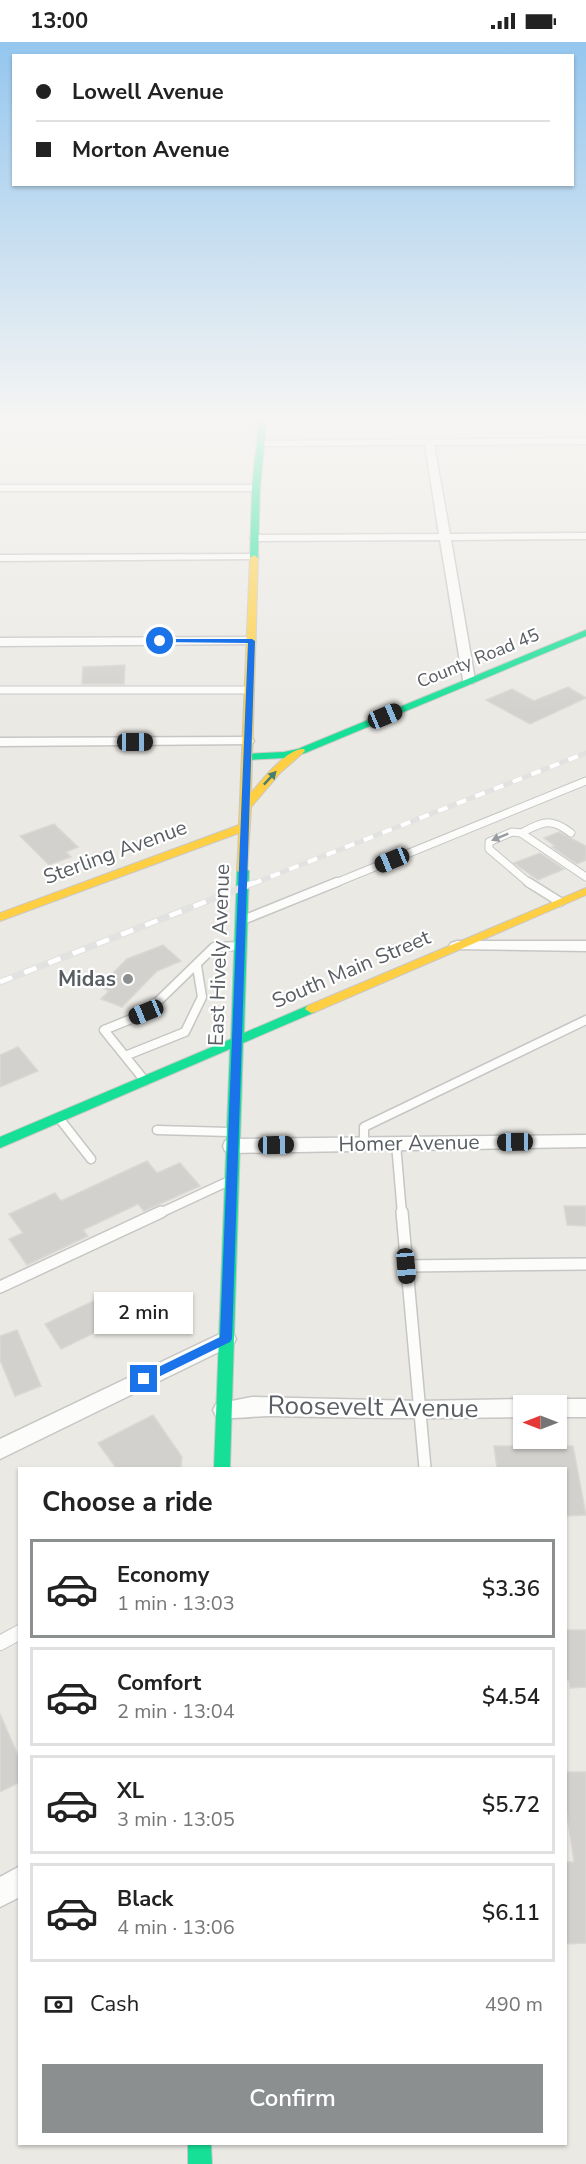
<!DOCTYPE html>
<html lang="en">
<head>
<meta charset="utf-8">
<style>
	:root { --surface:#fff; --page:#f2f2f2; --text:#222; --muted:#767676; --line:#e0e0e0; --accent:#8c8f90 }
	body { margin:0; font-family:"Nunito Sans",sans-serif; background:var(--page); color:var(--text); height:100vh; display:flex; flex-direction:column; font-size:22px; white-space:nowrap }
	* { box-sizing:border-box; margin:0 }
	p { font-size:20px; color:var(--muted) }
	.icon { flex:none; width:33px; height:33px; fill:none; stroke:currentColor; stroke-width:2; stroke-linecap:round; stroke-linejoin:round }
	.map { position:relative; flex:1; overflow:hidden }
	.side { position:absolute; left:18px; top:1425px; width:549px; height:678px; display:flex; flex-direction:column; background:var(--surface); border-radius:0px; box-shadow:0 2px 4px #0004 }
	.side>* { flex:none }
	.guide { position:absolute; left:12px; top:12px; width:562px; height:132px; border-radius:0px; box-shadow:0 2px 4px #0004; display:grid; align-content:center; height:132px; padding:0 24px; background:var(--surface) }
	.needle { width:39px; rotate:270deg }
	.controls { position:absolute; left:513px; top:1353px; display:grid; gap:12px }
	.controls a { display:grid; place-items:center; width:54px; height:54px; border-radius:0px; background:var(--surface); box-shadow:0 2px 4px #0004; font-size:30px }
	.end { position:absolute; width:27px; height:27px; margin:-14px; border:8px solid #1a73e8; background:#fff; box-shadow:0 0 0 3px #fff }
	.from { border-radius:50% }
	.bubble { position:absolute; height:42px; border-radius:0px; background:var(--surface); box-shadow:0 2px 4px #0004; font-size:20px; font-weight:600; line-height:42px; text-align:center }
	.car { position:absolute; width:18px; height:36px; margin:-18px -9px; border-radius:8px; box-shadow:0 0 4px 2px #0007; background:linear-gradient(#222 24%,#8ab4d8 0 40%,#222 0 76%,#8ab4d8 0 86%,#222 0) }
	.guide b { display:flex; align-items:center; gap:21px; height:57px; font-size:22px }
	.guide b+b { border-top:2px solid var(--line) }
	.guide i { width:15px; height:15px; background:var(--text) }
	ul { padding:0; list-style:none }
	li { display:flex; align-items:center; gap:18px; height:99px; margin:0 12px 9px; padding:0 12px; border:3px solid var(--line); border-radius:0px }
	li div { flex:1 }
	li b { display:block; font-size:22px }
	li em { font-style:normal; font-weight:600 }
	li.active { border-color:var(--accent) }
	li>.icon { width:54px; height:54px; stroke-width:1.5 }
	h2 { padding:0 24px; font-size:27px; line-height:72px }
	.pay { display:flex; align-items:center; gap:15px; height:66px; padding:0 24px; font-size:22px }
	.pay p { margin-inline-start:auto }
	.action { display:flex; gap:12px; margin-top:auto; padding:12px 24px }
	.action a { flex:1; height:69px; border-radius:0px; background:var(--accent); color:#fff; font-size:24px; font-weight:600; line-height:69px; text-align:center }
	.status { display:flex; justify-content:space-between; align-items:center; height:42px; padding:0 30px; background:var(--surface); direction:ltr }
	.status svg { height:16px; fill:currentColor }
	.map>svg:first-child { display:block }
	.building { fill:#d2d1ce; stroke:#dad8d4; stroke-width:1.5 }
	.lines { fill:none; stroke-linecap:round; stroke-linejoin:round }
	.lane-far3-casing { stroke:#c6c6c5; stroke-width:9 }
	.lane-far2-casing { stroke:#c6c6c5; stroke-width:11 }
	.lane-far1-casing { stroke:#c6c6c5; stroke-width:14 }
	.lane-casing { stroke:#c6c6c5; stroke-width:16 }
	.street-casing { stroke:#c6c6c5; stroke-width:3 }
	.fast-casing { stroke:#c8c8c8; stroke-width:2 }
	.slow-casing { stroke:#c8c8c8; stroke-width:2 }
	.lane-far3 { stroke:#fcfcfb; stroke-width:7 }
	.lane-far2 { stroke:#fcfcfb; stroke-width:8 }
	.lane-far1 { stroke:#fcfcfb; stroke-width:11 }
	.lane { stroke:#fcfcfb; stroke-width:14 }
	.street { fill:#fcfcfb; fill-rule:evenodd }
	.fast { fill:#16e098; fill-rule:evenodd }
	.slow { fill:#ffcf43; fill-rule:evenodd }
	.rail-far1-casing { stroke:#e2e2e1; stroke-width:5 }
	.rail-casing { stroke:#e2e2e1; stroke-width:7 }
	.rail-far1 { stroke:#fff; stroke-width:4; stroke-dasharray:10; stroke-linecap:butt }
	.rail { stroke:#fff; stroke-width:4.5; stroke-dasharray:13; stroke-linecap:butt }
	.oneway { fill:#487e70 }
	.oneway2 { fill:#9a9da0 }
	.route { fill:#1a73e8 }
	.poi-dot { fill:#8c8f90; stroke:#fff; stroke-width:2 }
	.labels { text-anchor:middle; dominant-baseline:central; stroke-width:4.5; stroke-linejoin:round; paint-order:stroke }
	.far-street-label { font-size:18px; fill:#595e63; stroke:#fff }
	.street-label { font-size:21px; fill:#595e63; stroke:#fff }
	.poi-label { font-size:21px; font-weight:bold; fill:#595e63; stroke:#fff; text-anchor:end }
	.near-street-label { font-size:26px; fill:#595e63; stroke:#fff }
</style>
</head>
<body>
<div class="status"><b>13:00</b><svg viewBox="0 0 49 12"><path d="M0 12V9h3v3zM5 12V6h3v6zM10 12V3h3v9zM15 12V0h3v12zM26 1h20v11H26zM47 4h2v5h-2z"/></svg></div>
<div class="map">
<svg width="586" height="2122" viewBox="0 0 586 2122">
	<rect width="100%" height="100%" fill="#ebe9e4"/>
	<!-- building -->
	<path class="building" d="M125,623L124,642H82L83,625Z
		M568,645L586,656L530,682L486,658L512,647L534,659Z
		M54,782L78,805L66,810L71,815L49,823L20,794Z
		M559,790L586,804V818L577,822L552,805L555,804L544,796Z
		M540,811L564,827L538,838L514,821Z
		M163,903L181,919L157,929L122,965L101,957L109,949L99,945L127,917Z
		M18,1005L38,1029L0,1045V1013Z
		M147,1119L157,1131L180,1121L200,1144L144,1169L138,1162L83,1188L88,1194L27,1223L9,1197L23,1191L9,1172L55,1151L61,1159Z
		M564,1164H586V1184L567,1183Z
		M106,1253L123,1277L61,1307L45,1282Z
		M17,1288L41,1344L15,1354L0,1318V1294Z
		M153,1373L182,1415L181,1426H116L98,1401Z
		M494,1404H573L586,1473L566,1474V1426H497Z
		M566,1588H586V1645L570,1646L569,1638H566Z
		M0,1672L20,1718V1740L0,1750Z
		M566,1730H586V1901L566,1902V1820H574L566,1765Z"/>
	<g class="lines">
		<!-- lane-far3 casing -->
		<g class="lane-far3-casing">
			<path id="lane-far3" d="M0,648H249
				M521,791C543,780 550,775 571,791
				M333,842L586,739
				M530,842L489,807V800L512,790L521,791L586,835"/>
		</g>
		<!-- lane-far2 casing -->
		<g class="lane-far2-casing">
			<path id="lane-far2" d="M528,840L560,860
				M243,878L337,840
				M125,1014L185,990L202,955L197,924
				M145,1039L104,988L146,971L214,905L240,904
				M59,1076L91,1117
				M157,1088L230,1090
				M364,1102V1085L586,978
				M396,1102L402,1172
				M158,1172L229,1139"/>
		</g>
		<!-- lane-far1 casing -->
		<g class="lane-far1-casing">
			<path id="lane-far1" d="M402,1170L425,1426
				M406,1224L586,1222
				M0,1245L161,1170"/>
		</g>
		<!-- lane casing -->
		<g class="lane-casing">
			<path id="lane" d="M0,1601L20,1590"/>
		</g>
		<!-- street casing -->
		<g class="street-casing">
			<path id="street" d="M586,396V402L434,403L450,492L586,491V497L451,498L475,638L474,641H464L463,638L440,498L255,499L250,496L255,493L439,492L425,403L259,404L254,401L256,399Z
				M0,443H256L261,446L256,449H0Z
				M254,512L258,513V517L0,519V513Z
				M251,595L255,596V602L0,604V596Z
				M247,695L252,696L254,699L252,702L0,704V696Z
				M457,899H586V909L451,907L449,904L451,901Z
				M586,1093V1105L232,1111L225,1109L223,1104L225,1099L232,1097Z
				M226,1289L233,1291L236,1297L233,1303L0,1417V1397Z
				M252,1355L419,1359L524,1357L532,1360L534,1364H524V1375C441,1377 358,1376 275,1374C259,1373 228,1379 216,1374L213,1368L216,1362Z
				M556,1357H586V1375H556V1364H546L548,1360Z
				M20,1824V1855L0,1865V1835Z"/>
		</g>
		<!-- fast casing -->
		<g class="fast-casing">
			<path id="fast" d="M259,376H267L260,446L258,516L254,519L250,516L252,446Z
				M586,588V594L305,711L284,716L247,718L242,715L247,712L284,710L298,707Z
				M243,826L249,829L244,991L307,964L311,963L317,967L315,970L243,1001L230,1426H214L230,1007L0,1106V1095L231,997L237,829Z
				M188,2102H211L212,2122H188Z"/>
		</g>
		<!-- slow casing -->
		<g class="slow-casing">
			<path id="slow" d="M254,513L258,516L251,751C261,739 288,705 304,707L305,709L280,731L251,765L247,831L243,832L237,829L239,791L0,879V871L239,783L250,516Z
				M586,846V853L315,970L311,971L305,967L307,964Z"/>
		</g>
		<!-- lane-far3 -->
		<use href="#lane-far3" class="lane-far3"/>
		<!-- lane-far2 -->
		<use href="#lane-far2" class="lane-far2"/>
		<!-- lane-far1 -->
		<use href="#lane-far1" class="lane-far1"/>
		<!-- lane -->
		<use href="#lane" class="lane"/>
		<!-- street -->
		<use href="#street" class="street"/>
		<!-- fast -->
		<use href="#fast" class="fast"/>
		<!-- slow -->
		<use href="#slow" class="slow"/>
		<!-- rail-far1 casing -->
		<g class="rail-far1-casing">
			<path id="rail-far1" d="M252,842L586,711"/>
		</g>
		<!-- rail casing -->
		<g class="rail-casing">
			<path id="rail" d="M0,940L256,840"/>
		</g>
		<!-- rail-far1 -->
		<use href="#rail-far1" class="rail-far1"/>
		<!-- rail -->
		<use href="#rail" class="rail"/>
	</g>
	<!-- one-way arrows -->
	<defs><path id="oneway-solid" d="M-6-.8H1V-3.2L6.5 0L1 3.2V.8H-6Z" transform="scale(1.5)"/></defs>
	<use class="oneway" href="#oneway-solid" transform="translate(270 736) rotate(-47)"/>
	<use class="oneway2" href="#oneway-solid" transform="translate(500 795) rotate(158)"/>
	<!-- sky -->
	<linearGradient id="sky" x2="0" y2="1"><stop stop-color="#94c6ee"/><stop offset="0.56" stop-color="#f6f5f3"/><stop offset="1" stop-color="#f6f5f3" stop-opacity="0"/></linearGradient>
	<rect width="586" height="673" fill="url(#sky)"/>
	<!-- route -->
	<path class="route" d="M160,597H252L255,599L232,1297L230,1300L144,1342L140,1341V1334L220,1295L248,601L158,600Z"/>
	<!-- markers -->
	<circle class="poi-dot" cx="128" cy="937" r="6"/>
	<g class="labels">
		<!-- far-street labels -->
		<g class="far-street-label">
			<text transform="translate(478 616) rotate(-22)">County Road 45</text>
		</g>
		<!-- street labels -->
		<g class="street-label">
			<text transform="translate(115 810) rotate(-20)">Sterling Avenue</text>
			<text transform="translate(219 913) rotate(-88)">East Hively Avenue</text>
			<text transform="translate(351 927) rotate(-23)">South Main Street</text>
			<text transform="translate(409 1101) rotate(-1)">Homer Avenue</text>
		</g>
		<!-- poi labels -->
		<g class="poi-label">
			<text x="116" y="937">Midas</text>
		</g>
		<!-- near-street labels -->
		<g class="near-street-label">
			<text transform="translate(373 1365) rotate(1)">Roosevelt Avenue</text>
		</g>
	</g>
</svg>
<div class="controls">
<a><svg class="needle" viewBox="-14 -14 28 28"><path d="M0-13l5 13h-10z" fill="#e53935"/><path d="M0 13l5-13h-10z" fill="#767676"/></svg></a>
</div>
<i class="end from" style="left:160px;top:599px"></i>
<i class="end" style="left:144px;top:1337px"></i>
<div class="bubble" style="left:94px;top:1250px;width:99px">2 min</div>
<i class="car" style="left:385px;top:674px;rotate:67deg"></i>
<i class="car" style="left:135px;top:700px;rotate:90deg"></i>
<i class="car" style="left:392px;top:818px;rotate:248deg"></i>
<i class="car" style="left:146px;top:970px;rotate:248deg"></i>
<i class="car" style="left:515px;top:1100px;rotate:269deg"></i>
<i class="car" style="left:276px;top:1103px;rotate:89deg"></i>
<i class="car" style="left:406px;top:1224px;rotate:175deg"></i>
<div class="guide">
<b><i class="from"></i>Lowell Avenue</b>
<b><i></i>Morton Avenue</b>
</div>
<section class="side">
<h2>Choose a ride</h2>
<ul>
<li class="active"><svg class="icon" aria-label="car" viewBox="0 0 24 24"><path d="M5 17H2v-5l4-1 3-4h7l3 4 3 1v5h-3M9 17h6M6 11h13"/><circle cx="7" cy="17" r="2"/><circle cx="17" cy="17" r="2"/></svg><div><b>Economy</b><p>1 min · 13:03</p></div><em>$3.36</em></li>
<li><svg class="icon" aria-label="car" viewBox="0 0 24 24"><path d="M5 17H2v-5l4-1 3-4h7l3 4 3 1v5h-3M9 17h6M6 11h13"/><circle cx="7" cy="17" r="2"/><circle cx="17" cy="17" r="2"/></svg><div><b>Comfort</b><p>2 min · 13:04</p></div><em>$4.54</em></li>
<li><svg class="icon" aria-label="car" viewBox="0 0 24 24"><path d="M5 17H2v-5l4-1 3-4h7l3 4 3 1v5h-3M9 17h6M6 11h13"/><circle cx="7" cy="17" r="2"/><circle cx="17" cy="17" r="2"/></svg><div><b>XL</b><p>3 min · 13:05</p></div><em>$5.72</em></li>
<li><svg class="icon" aria-label="car" viewBox="0 0 24 24"><path d="M5 17H2v-5l4-1 3-4h7l3 4 3 1v5h-3M9 17h6M6 11h13"/><circle cx="7" cy="17" r="2"/><circle cx="17" cy="17" r="2"/></svg><div><b>Black</b><p>4 min · 13:06</p></div><em>$6.11</em></li>
</ul>
<div class="pay"><svg class="icon" aria-label="cash" viewBox="0 0 24 24"><path d="M3 7h18v10H3z"/><circle cx="12" cy="12" r="2"/></svg>Cash<p>490 m</p></div>
<div class="action"><a>Confirm</a></div>
</section>
</div>
</body>
</html>
